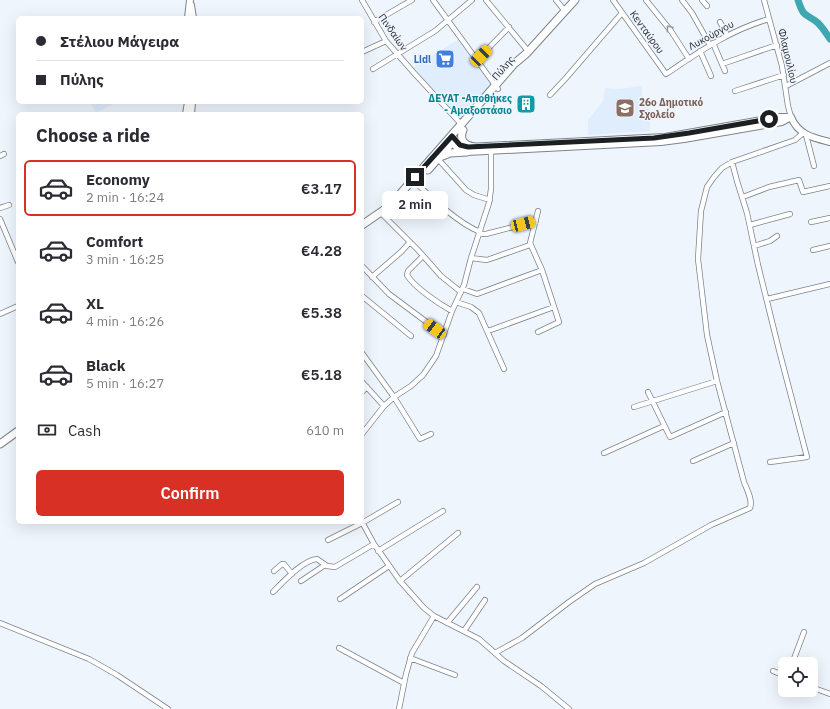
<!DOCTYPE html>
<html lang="en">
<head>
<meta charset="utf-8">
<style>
	:root { --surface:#fff; --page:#f2f2f3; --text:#2b2b33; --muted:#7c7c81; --line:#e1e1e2; --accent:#d93025 }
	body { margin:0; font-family:"IBM Plex Sans",sans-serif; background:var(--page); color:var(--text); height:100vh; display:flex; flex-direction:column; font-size:15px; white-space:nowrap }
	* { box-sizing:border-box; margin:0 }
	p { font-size:13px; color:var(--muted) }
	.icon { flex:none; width:22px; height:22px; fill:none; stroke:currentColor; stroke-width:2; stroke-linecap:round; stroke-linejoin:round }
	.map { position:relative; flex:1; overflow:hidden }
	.sheet { position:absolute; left:16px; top:112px; width:348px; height:412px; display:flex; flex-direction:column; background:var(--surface); border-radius:6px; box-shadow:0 4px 16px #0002 }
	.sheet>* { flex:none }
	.hud { position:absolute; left:16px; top:16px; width:348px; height:88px; border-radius:6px; box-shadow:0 4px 16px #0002; display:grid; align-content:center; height:88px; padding:0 20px; background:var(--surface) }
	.controls { position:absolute; left:778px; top:657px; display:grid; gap:8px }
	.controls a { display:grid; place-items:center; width:40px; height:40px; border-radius:6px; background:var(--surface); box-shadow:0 4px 16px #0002; font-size:20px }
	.end { position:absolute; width:18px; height:18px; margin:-9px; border:5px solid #1d2023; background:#fff; box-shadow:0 0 0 2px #fff }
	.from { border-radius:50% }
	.bubble { position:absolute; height:28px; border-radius:6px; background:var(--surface); box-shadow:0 4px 16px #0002; font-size:13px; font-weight:600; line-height:28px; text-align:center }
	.car { position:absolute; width:12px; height:24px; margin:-12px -6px; border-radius:5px; box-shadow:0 0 3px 1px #0007; background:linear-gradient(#f5c518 24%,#345 0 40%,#f5c518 0 76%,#345 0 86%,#f5c518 0) }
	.hud b { display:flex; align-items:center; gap:14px; height:38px; font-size:15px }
	.hud b+b { border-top:1px solid var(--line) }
	.hud i { width:10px; height:10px; background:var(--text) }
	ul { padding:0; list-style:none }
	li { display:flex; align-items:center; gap:12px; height:56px; margin:0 8px 6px; padding:0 12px; border:2px solid transparent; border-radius:6px }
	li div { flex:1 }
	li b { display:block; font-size:15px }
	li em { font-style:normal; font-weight:600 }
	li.active { border-color:var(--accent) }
	li>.icon { width:36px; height:36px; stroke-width:1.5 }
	h2 { padding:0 20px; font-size:18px; line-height:48px }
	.pay { display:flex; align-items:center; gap:10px; height:44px; padding:0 20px; font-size:15px }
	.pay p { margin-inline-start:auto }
	.primary-button { display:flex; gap:8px; margin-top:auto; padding:8px 20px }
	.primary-button a { flex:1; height:46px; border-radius:6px; background:var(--accent); color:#fff; font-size:16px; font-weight:600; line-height:46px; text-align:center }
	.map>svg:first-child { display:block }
	.built { fill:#e0edfd }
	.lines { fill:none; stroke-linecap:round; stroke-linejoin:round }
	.river { stroke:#3fa7af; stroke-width:7 }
	.street-casing { stroke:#7c838c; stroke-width:6 }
	.secondary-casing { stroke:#7c838c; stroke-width:8 }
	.primary-casing { stroke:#7c838c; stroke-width:9 }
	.street { stroke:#fff; stroke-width:4.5 }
	.secondary { stroke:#fff; stroke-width:6 }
	.primary { stroke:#fff; stroke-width:7 }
	.oneway { stroke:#999b9c }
	.route { stroke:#1d2023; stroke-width:5 }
	.labels { text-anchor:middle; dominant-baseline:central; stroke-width:3; stroke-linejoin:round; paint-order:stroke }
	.street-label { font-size:10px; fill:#1d2023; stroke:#eff5fd }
	.shop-label { font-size:10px; font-weight:bold; fill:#366cbe; stroke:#eff5fd; text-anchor:end }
	.culture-label { font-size:10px; font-weight:bold; fill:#0d838f; stroke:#eff5fd; text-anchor:end }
	.education-label { font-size:10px; font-weight:bold; fill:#785e54; stroke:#eff5fd; text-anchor:start }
</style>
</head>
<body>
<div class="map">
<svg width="830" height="709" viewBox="0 0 830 709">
	<rect width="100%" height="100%" fill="#eff5fd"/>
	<!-- built -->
	<path class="built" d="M459,39L493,85L461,121L412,68Z
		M642,86V95L650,109V131L588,135V120L603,101L605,88L619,89Z
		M90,102H117L96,113Z"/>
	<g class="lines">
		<!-- river -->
		<path class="river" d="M798,0C804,19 806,13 818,23C823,28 826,33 830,39"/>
		<!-- street casing -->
		<g class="street-casing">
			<path id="street" d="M362,0L386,41L414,73L462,125
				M433,0L498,89
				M486,0L528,51
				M556,0L565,11
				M613,0L666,74C699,52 730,30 769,19
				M646,0L671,31L689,59
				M682,0L692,13L710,45
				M702,0L707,6
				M764,0L782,66L788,106L791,117
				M374,22L412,0
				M720,22L727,35
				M713,43L725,71
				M700,51L711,76
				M362,52L386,41
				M477,60L509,27
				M722,64L777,45
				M373,69L435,31L472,0
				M786,86L830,63
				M735,91L784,75
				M550,95L566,78L622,13
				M806,135L814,166
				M0,156L4,154
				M438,159L466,190L474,195L490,200
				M732,162L737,181L747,213L758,265L779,350L807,457L770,462
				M416,183C433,199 458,223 480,232
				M743,197L769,187L799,180L803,192L830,186
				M0,208L9,205
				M538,211L530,243L542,270L559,322L538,332
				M381,213L418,250L441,276L461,292
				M0,219L18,262
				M811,222L830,218
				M750,225L790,214
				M479,234H486L536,221
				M754,246L770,241L777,236
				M813,250L830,246
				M423,256L408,271L407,275C414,287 439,304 452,311
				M471,258L487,260L530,245
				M362,266L389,294L444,335
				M372,277L401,252L410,242
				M463,289L477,294L542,270
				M362,296L411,336
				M767,299L830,284
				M456,302L471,307L479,313L504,369
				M0,314L18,306
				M488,331L554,307
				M362,353L394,397L420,439L431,434
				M362,382L384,406
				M362,392L367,387
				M648,392L670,437L726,412
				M634,407L717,381
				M362,434L384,406L394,397L411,386L423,375L436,356L452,311L464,285L471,258L489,203L491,189V151
				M604,453L664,426
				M693,461L734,443
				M362,522L374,544L400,581L424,608L434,616L479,639L504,661L541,686L569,709
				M328,540L362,523L398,502
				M378,551L443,511
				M274,571L282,564H284L292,574
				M301,581L325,565
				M400,581L458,533
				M273,592C283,582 303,560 317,559L327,566L335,567L374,544
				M340,599L389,566
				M0,623L89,659L117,675L168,709
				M447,623L477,587
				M464,631L485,600
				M339,648L404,683
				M495,653L522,638L569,602L595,584L644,563L711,525L750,508C753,500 747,490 744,482L717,381L707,335L698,259L701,211L707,187L714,177L722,168L732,162L795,140L803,133
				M410,658L455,675
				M792,664L804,632
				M773,671L785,676
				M811,687L830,694
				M399,709L406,674L412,653L434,616"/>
		</g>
		<!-- secondary casing -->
		<g class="secondary-casing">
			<path id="secondary" d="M191,5L193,18
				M188,18L190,0
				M186,114L188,102
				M191,114L192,102
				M791,117C798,135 814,138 830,142
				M452,136L460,145L468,147L665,137L778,117H791
				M449,139L458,149L467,152L661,142L684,139L782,122L791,117"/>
		</g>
		<!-- primary casing -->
		<g class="primary-casing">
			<path id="primary" d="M463,130C459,140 464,145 474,147
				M440,157L450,153L467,152
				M428,170L449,146
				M396,201L401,193L514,64L527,53L575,0
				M362,225L400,199
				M0,444L18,431"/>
		</g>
		<!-- street -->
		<use href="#street" class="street"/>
		<!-- secondary -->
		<use href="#secondary" class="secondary"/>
		<!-- primary -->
		<use href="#primary" class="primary"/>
	</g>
	<!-- one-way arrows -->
	<defs><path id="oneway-chevron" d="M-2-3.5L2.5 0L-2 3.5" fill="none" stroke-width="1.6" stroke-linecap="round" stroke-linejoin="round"/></defs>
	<use class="oneway" href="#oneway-chevron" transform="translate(669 28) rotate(-126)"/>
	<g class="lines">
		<!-- route -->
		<path class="route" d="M415,177L452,136L460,145L468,147L654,138L689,133L769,119"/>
	</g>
	<!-- icons -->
	<defs>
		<g id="supermarket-square" transform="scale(1)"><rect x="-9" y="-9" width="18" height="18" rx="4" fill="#3f7fe0" stroke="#eff5fd"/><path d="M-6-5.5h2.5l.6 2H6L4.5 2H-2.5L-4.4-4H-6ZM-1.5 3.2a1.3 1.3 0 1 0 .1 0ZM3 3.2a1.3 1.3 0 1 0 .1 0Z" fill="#fff"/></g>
		<g id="building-square" transform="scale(1)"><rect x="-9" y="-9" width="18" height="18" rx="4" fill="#0f9aa8" stroke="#eff5fd"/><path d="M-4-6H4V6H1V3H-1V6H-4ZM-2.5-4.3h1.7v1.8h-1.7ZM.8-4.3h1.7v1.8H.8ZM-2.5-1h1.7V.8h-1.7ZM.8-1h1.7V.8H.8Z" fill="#fff"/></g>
		<g id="school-square" transform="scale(1)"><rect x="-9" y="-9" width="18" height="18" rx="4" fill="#8d6e63" stroke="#eff5fd"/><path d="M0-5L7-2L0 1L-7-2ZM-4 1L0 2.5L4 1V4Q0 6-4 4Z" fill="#fff"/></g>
	</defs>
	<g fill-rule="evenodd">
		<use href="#supermarket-square" x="445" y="59"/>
		<use href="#building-square" x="526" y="104"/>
		<use href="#school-square" x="625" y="108"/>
	</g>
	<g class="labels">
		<!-- street labels -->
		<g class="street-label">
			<text transform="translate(393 32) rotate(55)">Πινδαίων</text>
			<text transform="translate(647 32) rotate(54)">Κενταύρου</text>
			<text transform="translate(711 35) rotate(-29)">Λυκούργου</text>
			<text transform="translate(788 56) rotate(77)">Φλαμουλίου</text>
			<text transform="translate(503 68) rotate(-49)">Πύλης</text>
		</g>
		<!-- shop labels -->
		<g class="shop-label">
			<text x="431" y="59">Lidl</text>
		</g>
		<!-- culture labels -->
		<g class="culture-label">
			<text x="512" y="98">ΔΕΥΑΤ -Αποθήκες<tspan x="512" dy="12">- Αμαξοστάσιο</tspan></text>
		</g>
		<!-- education labels -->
		<g class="education-label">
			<text x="639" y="102">26ο Δημοτικό<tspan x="639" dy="12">Σχολείο</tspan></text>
		</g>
	</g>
</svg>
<div class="controls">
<a><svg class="icon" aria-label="locate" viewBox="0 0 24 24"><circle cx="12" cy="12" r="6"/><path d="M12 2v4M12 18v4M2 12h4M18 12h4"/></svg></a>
</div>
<i class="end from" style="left:769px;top:119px"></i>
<i class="end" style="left:415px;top:177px"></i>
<div class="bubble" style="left:382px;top:191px;width:66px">2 min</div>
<i class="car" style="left:481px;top:56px;rotate:44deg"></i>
<i class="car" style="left:523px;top:224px;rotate:76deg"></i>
<i class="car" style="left:435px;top:329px;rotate:306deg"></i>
<div class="hud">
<b><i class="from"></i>Στέλιου Μάγειρα</b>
<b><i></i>Πύλης</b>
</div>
<section class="sheet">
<h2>Choose a ride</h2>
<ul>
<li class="active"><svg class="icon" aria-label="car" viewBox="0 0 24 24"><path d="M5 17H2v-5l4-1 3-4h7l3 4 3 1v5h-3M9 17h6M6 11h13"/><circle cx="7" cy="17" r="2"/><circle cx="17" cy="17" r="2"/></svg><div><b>Economy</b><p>2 min · 16:24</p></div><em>€3.17</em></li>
<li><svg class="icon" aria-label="car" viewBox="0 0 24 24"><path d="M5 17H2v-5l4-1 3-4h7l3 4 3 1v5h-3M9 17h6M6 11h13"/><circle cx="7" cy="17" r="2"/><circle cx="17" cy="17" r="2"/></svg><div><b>Comfort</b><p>3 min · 16:25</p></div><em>€4.28</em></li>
<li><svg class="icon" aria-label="car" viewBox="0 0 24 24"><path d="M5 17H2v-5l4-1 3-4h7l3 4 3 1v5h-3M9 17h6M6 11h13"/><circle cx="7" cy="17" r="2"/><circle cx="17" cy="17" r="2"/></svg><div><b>XL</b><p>4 min · 16:26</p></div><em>€5.38</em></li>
<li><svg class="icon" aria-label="car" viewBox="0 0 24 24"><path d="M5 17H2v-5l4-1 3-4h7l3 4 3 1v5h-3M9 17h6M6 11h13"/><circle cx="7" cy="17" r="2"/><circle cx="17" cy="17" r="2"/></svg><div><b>Black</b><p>5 min · 16:27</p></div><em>€5.18</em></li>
</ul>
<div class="pay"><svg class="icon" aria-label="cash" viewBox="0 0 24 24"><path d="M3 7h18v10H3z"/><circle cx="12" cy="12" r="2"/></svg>Cash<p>610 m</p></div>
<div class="primary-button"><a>Confirm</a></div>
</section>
</div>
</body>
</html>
